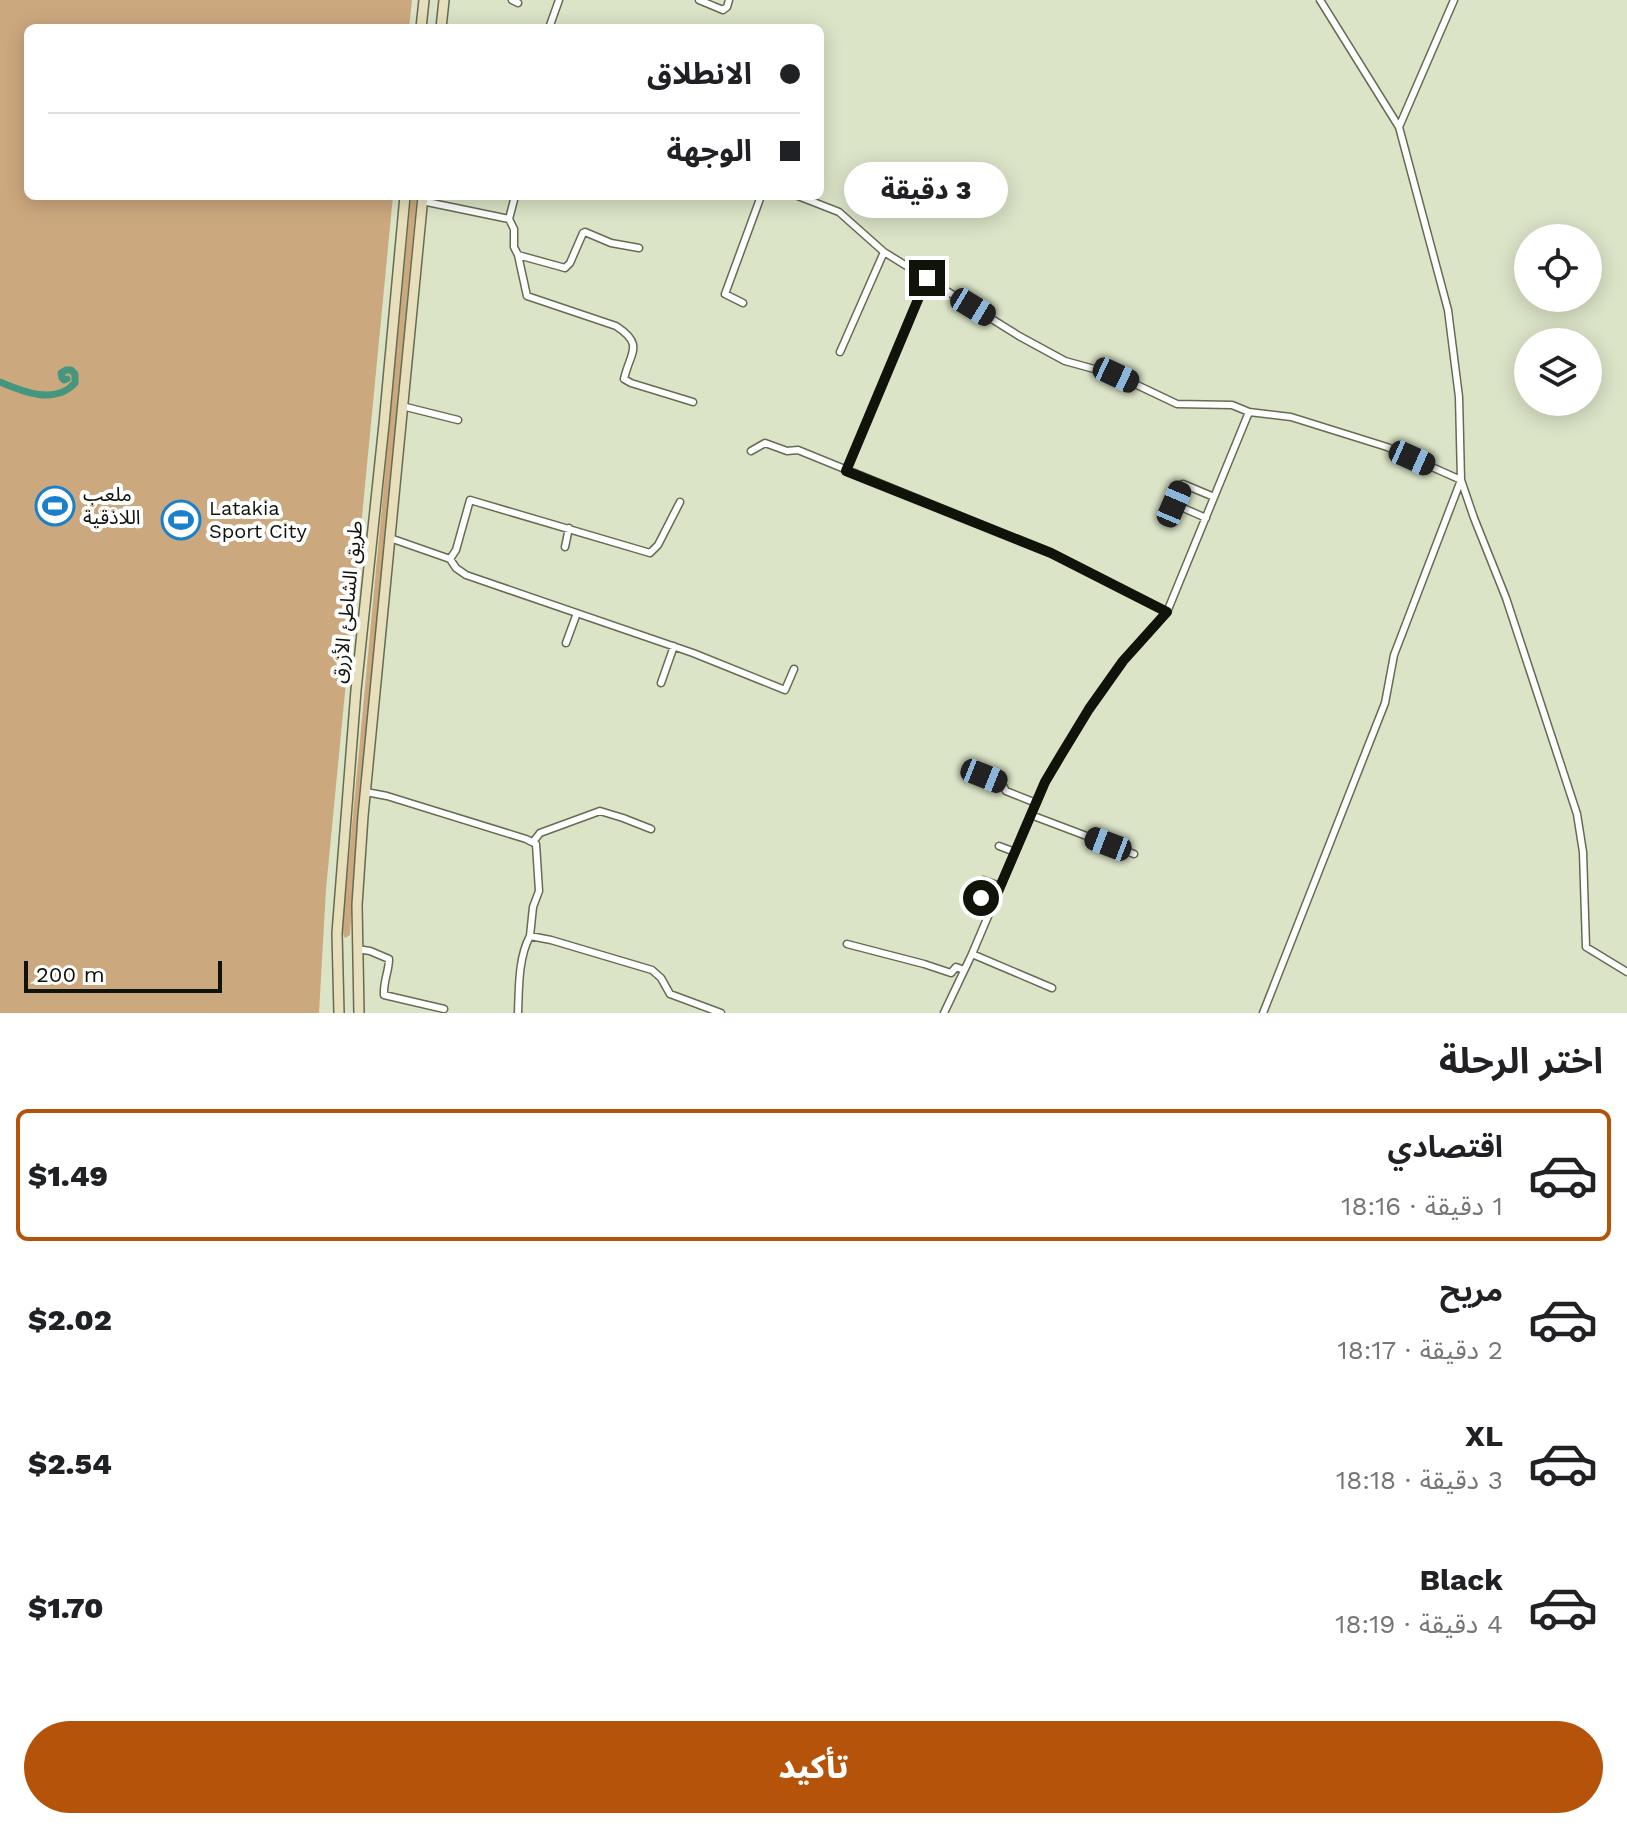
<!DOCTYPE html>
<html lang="ar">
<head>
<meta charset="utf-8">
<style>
	:root { --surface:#fff; --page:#f2f2f2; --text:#202124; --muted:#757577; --line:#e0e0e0; --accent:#b45309 }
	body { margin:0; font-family:"Work Sans","Noto Sans Arabic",sans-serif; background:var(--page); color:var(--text); direction:rtl; height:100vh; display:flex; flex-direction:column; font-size:30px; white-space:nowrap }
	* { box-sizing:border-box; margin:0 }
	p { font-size:26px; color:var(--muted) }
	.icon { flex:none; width:44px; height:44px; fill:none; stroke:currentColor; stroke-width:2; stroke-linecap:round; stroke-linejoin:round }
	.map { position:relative; height:1013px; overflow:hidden; direction:ltr }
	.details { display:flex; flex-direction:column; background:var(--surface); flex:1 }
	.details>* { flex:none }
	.top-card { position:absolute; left:24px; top:24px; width:800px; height:176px; border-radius:12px; box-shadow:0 4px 20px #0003; direction:rtl; display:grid; align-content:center; height:176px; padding:0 24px; background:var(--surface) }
	.fabs { position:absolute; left:1514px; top:224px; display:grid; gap:16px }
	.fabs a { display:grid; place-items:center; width:88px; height:88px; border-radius:50%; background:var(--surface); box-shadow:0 4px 20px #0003; font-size:40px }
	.scale { position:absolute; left:24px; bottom:20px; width:198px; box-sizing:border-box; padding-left:8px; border:4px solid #101309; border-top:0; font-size:22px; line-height:28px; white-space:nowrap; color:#101309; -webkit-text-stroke:6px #fff; paint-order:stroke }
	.end { position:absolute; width:36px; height:36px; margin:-18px; border:10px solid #101309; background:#fff; box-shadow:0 0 0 4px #fff }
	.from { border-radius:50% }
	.bubble { position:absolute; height:56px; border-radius:28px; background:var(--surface); box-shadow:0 4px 20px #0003; font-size:26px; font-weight:800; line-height:56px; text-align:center; direction:rtl }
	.car { position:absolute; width:24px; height:48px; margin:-24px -12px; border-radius:10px; box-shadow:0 0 6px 2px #0007; background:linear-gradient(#222 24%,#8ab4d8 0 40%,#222 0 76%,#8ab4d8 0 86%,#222 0) }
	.top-card b { display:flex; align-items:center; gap:28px; height:76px; font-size:30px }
	.top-card b+b { border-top:2px solid var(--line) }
	.top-card i { width:20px; height:20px; background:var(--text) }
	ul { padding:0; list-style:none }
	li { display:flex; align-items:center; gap:24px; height:132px; margin:0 16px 12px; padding:0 8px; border:4px solid transparent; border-radius:12px }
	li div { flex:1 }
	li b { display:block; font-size:30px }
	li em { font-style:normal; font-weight:800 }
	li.active { border-color:var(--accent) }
	li>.icon { width:72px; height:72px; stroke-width:1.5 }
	h2 { padding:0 24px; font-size:36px; line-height:96px }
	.button { display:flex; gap:16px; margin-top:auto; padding:16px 24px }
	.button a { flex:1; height:92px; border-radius:48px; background:var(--accent); color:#fff; font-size:32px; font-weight:800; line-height:92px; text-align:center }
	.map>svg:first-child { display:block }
	.green { fill:#cca87e }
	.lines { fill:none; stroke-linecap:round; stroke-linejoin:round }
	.canal { stroke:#45967e; stroke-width:7 }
	.street-casing { stroke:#646c52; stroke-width:9 }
	.secondary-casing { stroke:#646c52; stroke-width:12 }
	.street { stroke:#fff; stroke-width:6 }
	.secondary { stroke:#e8e0bc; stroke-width:9 }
	.route { stroke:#101309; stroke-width:10 }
	.labels { text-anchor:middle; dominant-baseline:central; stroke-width:8; stroke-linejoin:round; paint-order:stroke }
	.poi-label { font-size:20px; fill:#101309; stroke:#fff; text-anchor:start }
	.street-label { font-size:20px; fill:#101309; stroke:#fff }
</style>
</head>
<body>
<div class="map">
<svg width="1627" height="1013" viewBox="0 0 1627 1013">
	<rect width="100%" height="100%" fill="#dbe4c7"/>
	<!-- green -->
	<path class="green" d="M0,0H412L409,28H28V196H393L326,889L319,1013H0Z
		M411,196H417L354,875L350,935L345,938L342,932Z"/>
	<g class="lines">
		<!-- canal -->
		<path class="canal" d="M0,382C23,392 55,405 75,383V374L71,370H66L61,373L62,378L64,380L67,379"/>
		<!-- street casing -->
		<g class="street-casing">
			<path id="street" d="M512,0L518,3
				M699,0L723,10L727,7L729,0
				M1320,0L1399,127L1448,310L1459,397L1461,480L1474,518L1506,598L1577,814L1583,852L1586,947L1627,972
				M549,28L559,0
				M1399,127L1454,0
				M798,196L839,212L884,252L1019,336L1065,361L1116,375L1177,404L1232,405L1249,412L1291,417L1387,447L1461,480L1394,655L1385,703L1263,1013
				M422,201L509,219L515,196
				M509,219L514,229V247L518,255L527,296L616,326C645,345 630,352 624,379L631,383L693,402
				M518,255L565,268L570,263L583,233L585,232L611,243L639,248
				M743,303L725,294L761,196
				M840,352L884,252
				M402,406L458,420
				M751,451L765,443L787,451L798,450L1051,553L1167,612
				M846,471L927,278
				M1206,518L1174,504L1183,484L1214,497
				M390,538L450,559L456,550L470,500L650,553L658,545L680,502
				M565,547L569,528
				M450,559L456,568L466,575L693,653L785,690L794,669
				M566,643L577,613
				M661,683L674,646
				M966,768L1002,784L1006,791L1036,803
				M366,792L387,796L526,839L536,844L539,891L533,907L530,936
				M1031,815L1134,854
				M533,842L540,833L600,811L623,818L651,829
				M999,846L1015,852
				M983,880L1000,886
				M981,898L993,903
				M847,944L924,964L951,973L956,967L964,970
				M357,949L370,951L389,959C389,971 383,982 384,995L444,1009
				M972,954L1052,988
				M518,1013C519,989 518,958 530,936L551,940L652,970L661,978L670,994L721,1013
				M944,1013L972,954L1045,782L1089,709L1123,661L1167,612L1249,412"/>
		</g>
		<!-- secondary casing -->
		<g class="secondary-casing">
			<path id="secondary" d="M421,28L424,0
				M441,28L444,0
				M339,1013L337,933L356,690L384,424L405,196
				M359,1013L357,905L363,816L423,196"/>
		</g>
		<!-- street -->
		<use href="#street" class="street"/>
		<!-- secondary -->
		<use href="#secondary" class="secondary"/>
	</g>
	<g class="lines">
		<!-- route -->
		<path class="route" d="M927,278L846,471L1051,553L1167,612L1123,661L1089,709L1061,755L1045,782L993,903L981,898"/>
	</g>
	<!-- icons -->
	<defs>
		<g id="stadium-ring" transform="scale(2)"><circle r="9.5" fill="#fff" stroke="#1b80cb" stroke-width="1.5"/><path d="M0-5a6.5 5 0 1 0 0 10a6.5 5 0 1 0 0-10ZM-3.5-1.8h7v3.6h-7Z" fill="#1b80cb"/></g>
	</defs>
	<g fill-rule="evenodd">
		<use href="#stadium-ring" x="55" y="506"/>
		<use href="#stadium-ring" x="181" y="520"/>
	</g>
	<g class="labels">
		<!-- poi labels -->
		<g class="poi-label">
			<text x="83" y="494">ملعب<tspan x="83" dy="23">اللاذقية</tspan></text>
			<text x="209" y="508">Latakia<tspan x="209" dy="23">Sport City</tspan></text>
		</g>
		<!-- street labels -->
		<g class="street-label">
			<text transform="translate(347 602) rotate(-84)">طريق الشاطئ الأزرق</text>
		</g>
	</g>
</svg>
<div class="fabs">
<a><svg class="icon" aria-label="locate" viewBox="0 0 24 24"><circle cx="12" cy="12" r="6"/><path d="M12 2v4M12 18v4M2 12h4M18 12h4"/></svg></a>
<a><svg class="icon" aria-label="layers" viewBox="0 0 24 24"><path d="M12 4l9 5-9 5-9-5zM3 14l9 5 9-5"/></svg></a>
</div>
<div class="scale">200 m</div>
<i class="end from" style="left:981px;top:898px"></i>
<i class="end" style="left:927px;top:278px"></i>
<div class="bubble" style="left:844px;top:162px;width:164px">3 دقيقة</div>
<i class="car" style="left:973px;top:307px;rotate:121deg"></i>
<i class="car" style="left:1116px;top:375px;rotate:115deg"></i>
<i class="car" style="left:1412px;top:458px;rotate:114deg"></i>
<i class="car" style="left:1174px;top:504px;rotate:23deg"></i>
<i class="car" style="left:984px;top:776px;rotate:112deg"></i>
<i class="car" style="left:1108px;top:844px;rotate:291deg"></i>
<div class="top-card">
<b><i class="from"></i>الانطلاق</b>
<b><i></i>الوجهة</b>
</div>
</div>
<section class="details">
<h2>اختر الرحلة</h2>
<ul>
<li class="active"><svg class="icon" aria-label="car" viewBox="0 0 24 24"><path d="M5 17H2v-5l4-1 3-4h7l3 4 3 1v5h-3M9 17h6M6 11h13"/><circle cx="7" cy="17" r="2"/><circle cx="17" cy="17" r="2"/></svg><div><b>اقتصادي</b><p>1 دقيقة · 18:16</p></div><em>$1.49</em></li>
<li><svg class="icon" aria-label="car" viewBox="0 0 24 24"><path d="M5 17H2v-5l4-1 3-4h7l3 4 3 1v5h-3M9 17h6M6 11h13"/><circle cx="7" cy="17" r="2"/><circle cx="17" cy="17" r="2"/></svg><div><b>مريح</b><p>2 دقيقة · 18:17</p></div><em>$2.02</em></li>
<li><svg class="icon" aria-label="car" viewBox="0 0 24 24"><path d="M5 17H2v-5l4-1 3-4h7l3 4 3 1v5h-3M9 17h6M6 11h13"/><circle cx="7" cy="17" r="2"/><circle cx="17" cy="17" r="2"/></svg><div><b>XL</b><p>3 دقيقة · 18:18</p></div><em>$2.54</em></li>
<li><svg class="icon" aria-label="car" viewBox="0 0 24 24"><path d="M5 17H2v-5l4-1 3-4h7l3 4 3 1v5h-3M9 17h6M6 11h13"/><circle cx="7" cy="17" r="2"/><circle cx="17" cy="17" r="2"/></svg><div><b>Black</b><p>4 دقيقة · 18:19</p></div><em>$1.70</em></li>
</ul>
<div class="button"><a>تأكيد</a></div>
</section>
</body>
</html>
